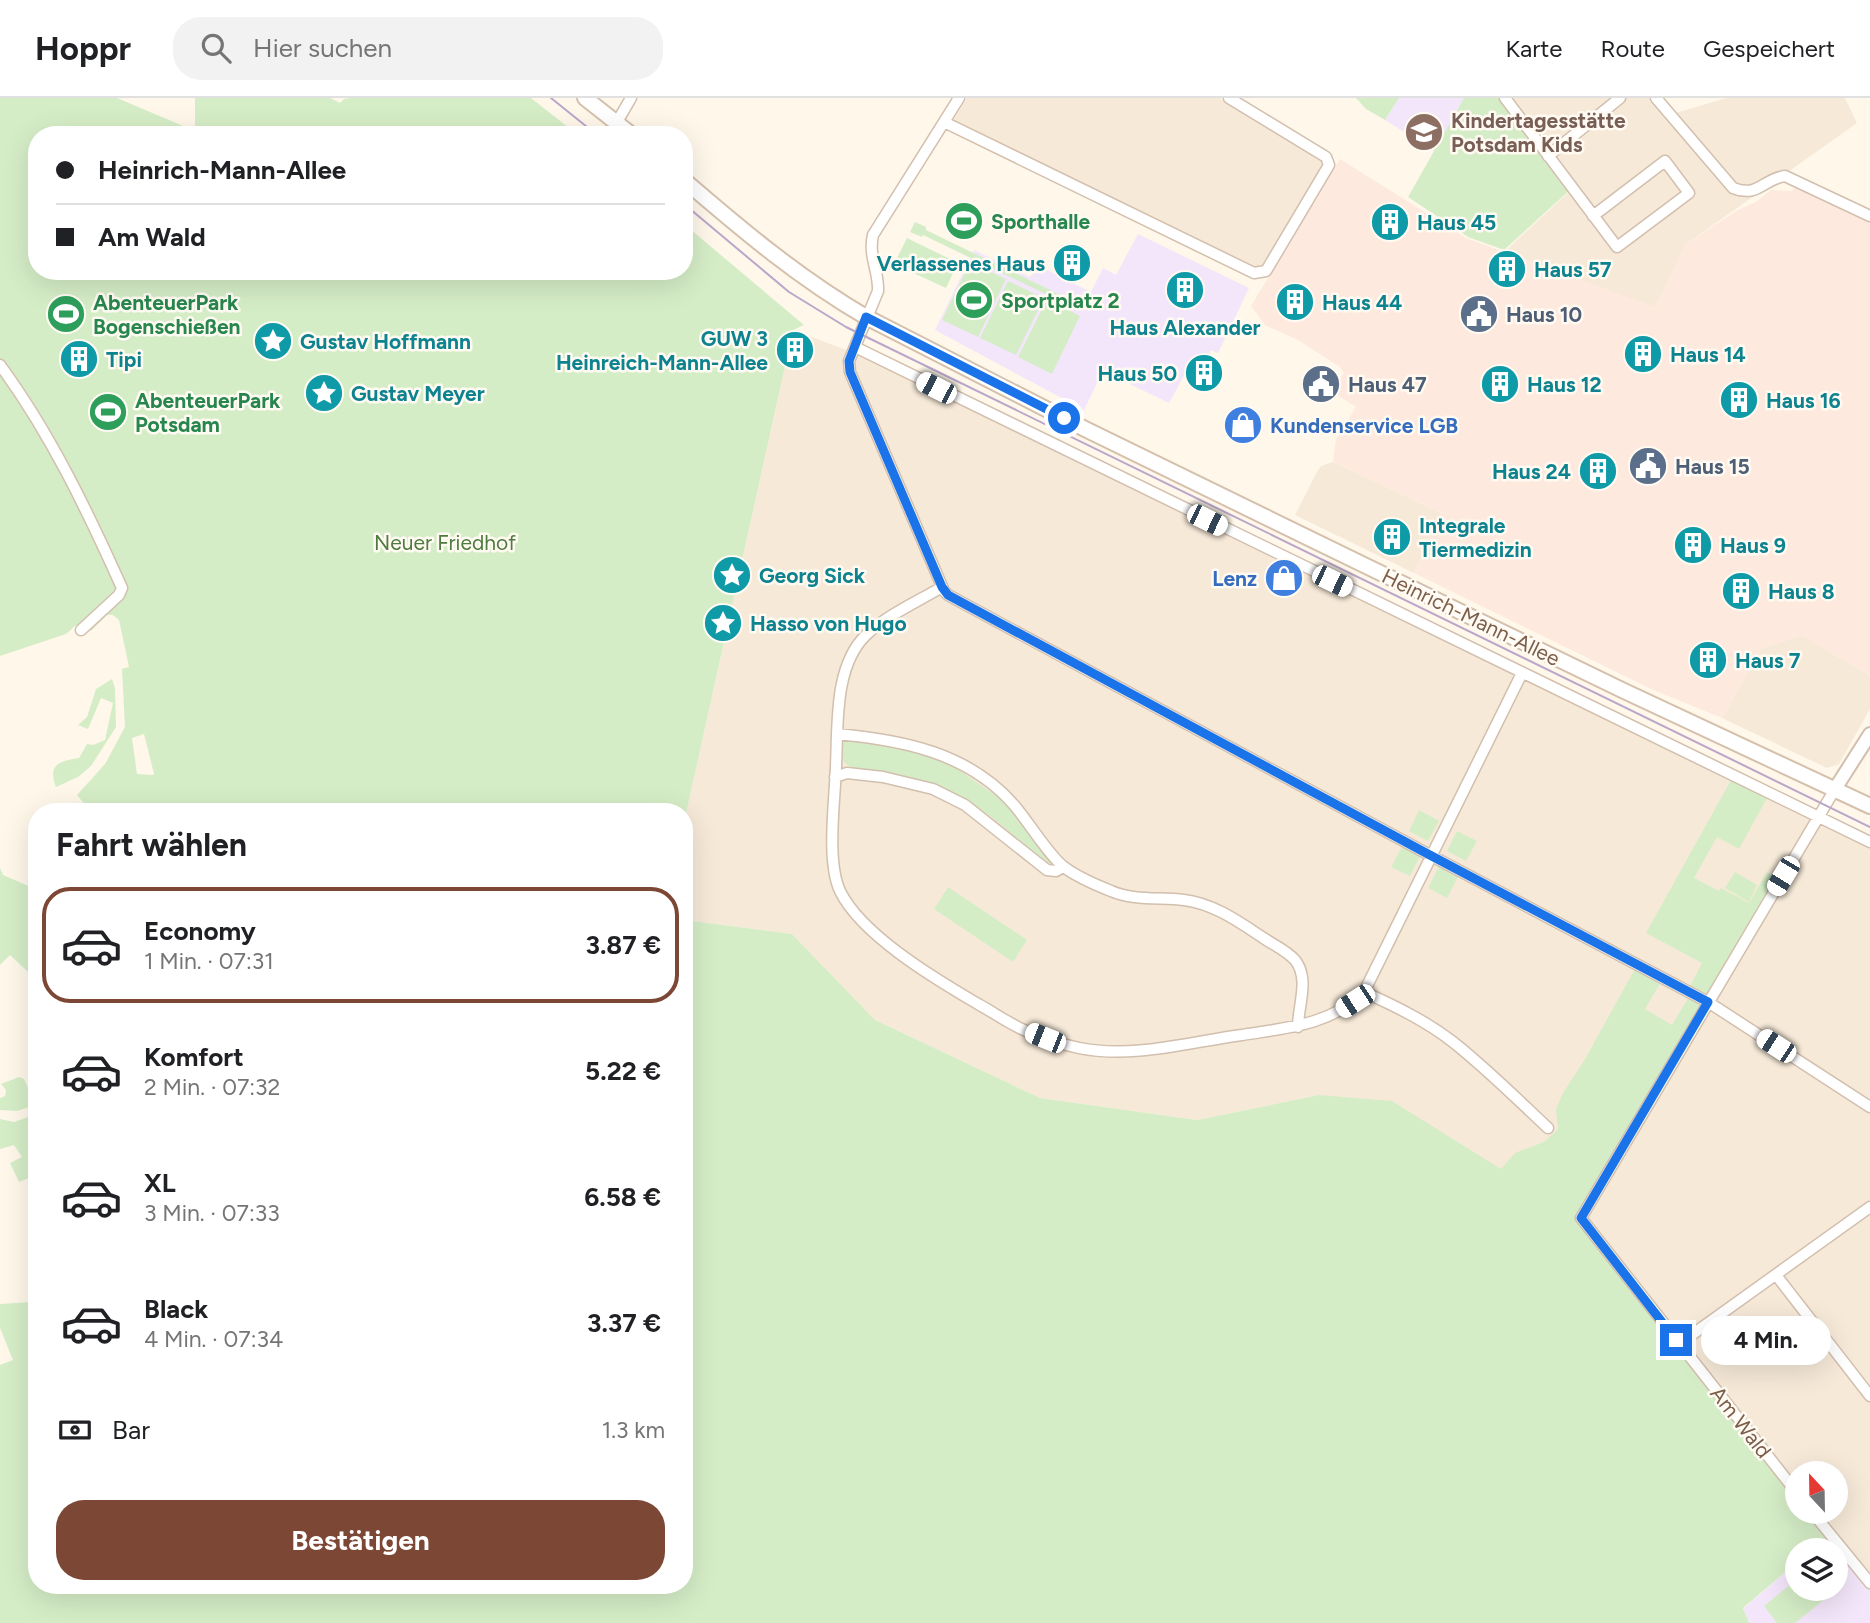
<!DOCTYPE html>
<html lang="de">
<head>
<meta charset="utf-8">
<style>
	:root { --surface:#fff; --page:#f2f2f2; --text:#202124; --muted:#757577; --line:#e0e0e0; --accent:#7c4735 }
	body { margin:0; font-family:Figtree,sans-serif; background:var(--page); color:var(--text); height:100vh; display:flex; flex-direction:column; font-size:26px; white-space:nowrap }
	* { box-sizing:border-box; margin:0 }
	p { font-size:23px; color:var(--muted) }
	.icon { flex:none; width:38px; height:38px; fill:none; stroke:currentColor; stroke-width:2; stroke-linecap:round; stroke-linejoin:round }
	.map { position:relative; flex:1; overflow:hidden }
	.drawer { position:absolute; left:28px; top:705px; width:665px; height:791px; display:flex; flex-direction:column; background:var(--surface); border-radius:28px; box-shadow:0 7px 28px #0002 }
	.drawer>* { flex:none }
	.guide { position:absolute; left:28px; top:28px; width:665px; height:154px; border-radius:28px; box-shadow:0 7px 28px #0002; display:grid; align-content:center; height:154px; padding:0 28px; background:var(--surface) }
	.needle { width:46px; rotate:338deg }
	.tools { position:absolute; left:1785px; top:1363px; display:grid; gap:14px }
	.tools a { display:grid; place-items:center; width:63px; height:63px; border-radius:50%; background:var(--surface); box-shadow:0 7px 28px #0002; font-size:35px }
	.end { position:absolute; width:32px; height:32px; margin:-16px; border:9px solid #1a73e8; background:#fff; box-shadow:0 0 0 4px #fff }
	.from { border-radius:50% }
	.bubble { position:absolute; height:49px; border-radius:24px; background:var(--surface); box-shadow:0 7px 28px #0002; font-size:23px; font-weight:700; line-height:49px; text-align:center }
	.car { position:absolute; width:21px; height:42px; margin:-21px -10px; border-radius:9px; box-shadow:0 0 5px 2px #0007; background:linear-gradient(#fff 24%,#345 0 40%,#fff 0 76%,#345 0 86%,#fff 0) }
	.guide b { display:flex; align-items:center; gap:24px; height:66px; font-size:26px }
	.guide b+b { border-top:2px solid var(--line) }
	.guide i { width:18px; height:18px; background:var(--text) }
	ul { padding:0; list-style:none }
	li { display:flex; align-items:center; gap:21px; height:116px; margin:0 14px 10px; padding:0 14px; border:4px solid transparent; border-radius:28px }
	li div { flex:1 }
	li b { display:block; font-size:26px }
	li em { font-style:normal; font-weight:700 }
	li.active { border-color:var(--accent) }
	li>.icon { width:63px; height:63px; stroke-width:1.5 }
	h2 { padding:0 28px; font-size:32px; line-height:84px }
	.pay { display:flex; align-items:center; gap:18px; height:77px; padding:0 28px; font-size:26px }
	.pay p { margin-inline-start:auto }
	.cta { display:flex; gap:14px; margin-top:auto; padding:14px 28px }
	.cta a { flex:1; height:80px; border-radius:28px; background:var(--accent); color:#fff; font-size:28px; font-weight:700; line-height:80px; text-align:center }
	header { display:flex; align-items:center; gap:42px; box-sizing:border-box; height:98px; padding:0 35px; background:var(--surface); border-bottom:2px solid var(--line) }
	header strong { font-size:33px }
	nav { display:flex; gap:38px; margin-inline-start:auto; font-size:24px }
	.search { width:490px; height:63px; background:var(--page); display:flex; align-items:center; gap:18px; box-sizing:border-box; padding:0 24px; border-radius:28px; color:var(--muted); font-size:26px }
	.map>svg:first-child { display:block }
	.residential { fill:#f6e9d8 }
	.commercial { fill:#fee9de }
	.education { fill:#f4e6fa }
	.green { fill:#d5edc7; fill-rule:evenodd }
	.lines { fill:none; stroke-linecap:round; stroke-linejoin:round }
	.minor-casing { stroke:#d2bfae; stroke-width:13 }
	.tertiary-casing { stroke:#d2bfae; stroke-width:16 }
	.secondary-casing { stroke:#d5c0ac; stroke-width:18 }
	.minor { stroke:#fff; stroke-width:10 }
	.tertiary { stroke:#fff; stroke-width:12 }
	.secondary { stroke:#fff; stroke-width:14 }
	.tram { stroke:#bba6ca; stroke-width:2 }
	.route { stroke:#1a73e8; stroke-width:9 }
	.labels { text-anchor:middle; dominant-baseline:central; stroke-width:5; stroke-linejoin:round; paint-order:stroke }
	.education-label { font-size:21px; font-weight:bold; fill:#785e54; stroke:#fffaf2; text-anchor:start }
	.leisure-label { font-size:21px; font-weight:bold; fill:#27864d; stroke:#fffaf2; text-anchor:start }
	.culture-label { font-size:21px; font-weight:bold; fill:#0d838f; stroke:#fffaf2; text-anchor:start }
	.service-label { font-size:21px; font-weight:bold; fill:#4e5e75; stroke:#fffaf2; text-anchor:start }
	.shop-label { font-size:21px; font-weight:bold; fill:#366cbe; stroke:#fffaf2; text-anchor:start }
	.park-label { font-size:21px; fill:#4e7b3f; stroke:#fffaf2 }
	.street-label { font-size:21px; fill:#7b5e4b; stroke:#fffaf2 }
</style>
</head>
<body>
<header>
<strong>Hoppr</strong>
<div class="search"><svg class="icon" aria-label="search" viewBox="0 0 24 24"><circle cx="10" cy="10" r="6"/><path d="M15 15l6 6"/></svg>Hier suchen</div>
<nav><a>Karte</a><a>Route</a><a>Gespeichert</a></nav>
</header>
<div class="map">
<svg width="1870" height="1525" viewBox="0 0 1870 1525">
	<rect width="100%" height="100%" fill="#fef7ea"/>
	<!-- residential -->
	<path class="residential" d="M967,0H1219L1326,66L1260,175L952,25Z
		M1505,0H1650L1666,18L1726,0H1845L1857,25L1685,147L1656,210L1504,154L1572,91Z
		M793,232L846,252L1276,456L1870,744V1488L1809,1414H1836V1376H1797V1399L1319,997L1197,1022L1040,1000L875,922L792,836L684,822V725Z
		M1333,364L1441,415L1414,475L1295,417L1317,374L1321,368Z
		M1802,537L1870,578V611L1839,666L1827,670L1722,620L1761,551Z"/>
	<!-- commercial -->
	<path class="commercial" d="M1340,61L1466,140L1655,209L1685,147L1736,113L1756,104L1771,92L1792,93L1802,79L1870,111V578L1802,537L1761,551L1722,620L1649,590L1414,475L1441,415L1333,364L1336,341L1356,309L1332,294L1344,275L1340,269L1300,243L1265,227L1251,208Z"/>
	<!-- education -->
	<path class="education" d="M1399,0H1464L1434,53L1385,22Z
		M1138,136L1249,190L1218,255L1211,252L1198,277L1187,272L1169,305L1103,273L1084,312L935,232L974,152L1030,179L1037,167L1091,194L1103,170L1116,177Z
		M1828,1438L1870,1488V1525H1749L1743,1511L1797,1464V1491H1836V1452H1811Z"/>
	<!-- green -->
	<path class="green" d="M0,0H117L195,33V0H330L340,5L344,1L350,0H531L578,37H37V173H684V126L804,227L793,232L684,725V714H91L77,697L105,666L125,629L122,571L129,569L119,522L113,517H107L91,533L87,528L82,532L76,527L66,536L0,558ZM144,636L154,676L153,677L137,676L132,640Z
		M1356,0H1399L1385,22L1366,11Z
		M1464,0H1503L1571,91L1504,152L1468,139L1408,99Z
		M915,124L926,129V132L1079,206L1077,211L923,137L922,139L910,134Z
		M907,140L958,165L946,190L894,166Z
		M970,164L1006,181L978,239L942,222Z
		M1008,183L1044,200L1016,257L980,240Z
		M1047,201L1080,218L1052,276L1018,259Z
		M112,581L115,590L116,629L91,668L78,679L56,689C47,666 60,663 79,660L87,646L93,647L105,642L113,605L101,600L88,631L78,627L87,619L96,591Z
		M847,641L900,647L940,659L1008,706L1053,761L1048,767C1022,745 994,717 963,701C943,690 919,684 897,678C881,674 857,675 845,665C838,658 840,647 847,641Z
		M1731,682L1767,700L1739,751L1717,739L1694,780L1719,793L1721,790L1749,805L1767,774L1778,781L1708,903L1688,892L1702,865L1646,835Z
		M1419,712L1439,723L1428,743L1409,733Z
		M1457,733L1477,743L1466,763L1447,753Z
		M1403,747L1421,756L1410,778L1391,769Z
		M1440,766L1459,777L1447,800L1428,790Z
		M0,770L3,777L33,790L37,787V877L27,873L10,857L0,867Z
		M1735,774L1757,787L1749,804L1725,790Z
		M948,789L1027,842L1013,864L934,811Z
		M684,822L792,836L875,922L1040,1000L1197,1022L1319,997L1392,1003L1501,1071L1515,1055L1544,1044L1558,1031L1556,1011L1563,995L1585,961L1636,869L1662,882L1645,911L1672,927L1690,897L1706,905L1577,1118L1797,1399V1414H1809L1828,1438L1811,1452H1797V1464L1743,1510L1749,1525H0V1267L13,1262L0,1230V1206L32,1204L37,1207V1488H684Z
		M19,979L24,981L36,1007L17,1013L0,1012V1000L5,998L6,992L1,986Z
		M37,1016V1077L19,1084L10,1065L22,1059L14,1047L0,1051V1021L14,1024Z
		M1797,1481V1491H1833L1835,1493L1795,1525H1777L1764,1508Z"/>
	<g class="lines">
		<!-- minor casing -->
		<g class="minor-casing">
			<path id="minor" d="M959,0L873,137C868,158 879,173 878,193L849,263L850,274L944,493L948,497L1426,755L1708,904L1870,1009
				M1505,0L1617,149L1689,95L1665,63L1593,118
				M1656,0L1733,90C1758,100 1763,81 1785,78L1870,118
				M617,24L631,0
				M944,24L1254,175L1266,173L1329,67L1326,59L1229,0
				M1548,58L1620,0
				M855,249L1870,744
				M0,267C50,335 87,412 122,490L119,497L81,532
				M942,489C917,504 887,517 866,537C834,568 838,626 836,668C835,702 826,763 840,793C861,837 937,882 978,906C993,914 1008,925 1024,932C1042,940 1060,946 1079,950C1133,961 1189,944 1242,937C1286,930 1331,927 1364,894L1522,575
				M837,636C903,642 969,655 1014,707C1028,723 1049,758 1064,769C1077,779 1096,787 1111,793C1134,803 1160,799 1184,802C1215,806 1239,824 1265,841C1274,847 1287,853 1295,862C1310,881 1298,907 1298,929
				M835,679L847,675L883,679L933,691L965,707L1047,772L1056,773L1063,769
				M1364,894C1395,908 1426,923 1453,944C1486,970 1517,1001 1548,1030
				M1776,1177L1870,1298
				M1679,1246L1870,1109
				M1797,1395L1581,1120L1835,691
				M1812,1414L1870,1485"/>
		</g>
		<!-- tertiary casing -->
		<g class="tertiary-casing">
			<path id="tertiary" d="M1835,691L1870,636"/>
		</g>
		<!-- secondary casing -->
		<g class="secondary-casing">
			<path id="secondary" d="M585,0L632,37
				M684,82C742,132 799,180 866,219L1085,331L1364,467L1622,592L1870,708"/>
		</g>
		<!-- minor -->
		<use href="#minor" class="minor"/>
		<!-- tertiary -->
		<use href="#tertiary" class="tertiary"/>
		<!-- secondary -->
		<use href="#secondary" class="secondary"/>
		<!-- tram -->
		<path class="tram" d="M551,0L597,37
			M684,106L789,194L846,229L1870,729"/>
	</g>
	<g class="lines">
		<!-- route -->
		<path class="route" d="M1064,320L866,219L849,263L850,274L942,489L948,497L1426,755L1708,904L1581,1120L1676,1242"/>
	</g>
	<!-- icons -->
	<defs>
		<g id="school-disc" transform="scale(2.0125)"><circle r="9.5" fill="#8d6e63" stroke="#fffaf2"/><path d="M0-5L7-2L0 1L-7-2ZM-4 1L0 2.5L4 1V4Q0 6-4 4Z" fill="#fff"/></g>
		<g id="stadium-disc" transform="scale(2.0125)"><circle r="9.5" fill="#2e9e5b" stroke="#fffaf2"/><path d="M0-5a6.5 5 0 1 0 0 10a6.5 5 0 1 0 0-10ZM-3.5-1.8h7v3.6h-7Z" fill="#fff"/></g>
		<g id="building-disc" transform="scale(2.0125)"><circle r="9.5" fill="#0f9aa8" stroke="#fffaf2"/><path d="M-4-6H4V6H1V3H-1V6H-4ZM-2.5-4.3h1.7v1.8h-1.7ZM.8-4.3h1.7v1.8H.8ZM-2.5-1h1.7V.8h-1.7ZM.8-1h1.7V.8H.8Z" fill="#fff"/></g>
		<g id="civic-disc" transform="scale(2.0125)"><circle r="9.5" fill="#5c6f8a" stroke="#fffaf2"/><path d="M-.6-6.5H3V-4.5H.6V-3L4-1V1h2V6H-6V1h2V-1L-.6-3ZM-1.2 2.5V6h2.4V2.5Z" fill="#fff"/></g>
		<g id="sight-disc" transform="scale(2.0125)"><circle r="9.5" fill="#0f9aa8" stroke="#fffaf2"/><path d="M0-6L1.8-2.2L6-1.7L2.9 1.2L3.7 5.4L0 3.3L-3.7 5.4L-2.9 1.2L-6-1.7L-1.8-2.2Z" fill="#fff"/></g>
		<g id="shop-disc" transform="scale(2.0125)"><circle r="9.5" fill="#3f7fe0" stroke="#fffaf2"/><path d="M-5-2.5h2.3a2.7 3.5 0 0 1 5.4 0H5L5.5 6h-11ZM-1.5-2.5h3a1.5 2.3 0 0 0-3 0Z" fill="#fff"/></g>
	</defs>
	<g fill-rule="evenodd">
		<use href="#school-disc" x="1424" y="34"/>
		<use href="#stadium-disc" x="964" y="123"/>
		<use href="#building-disc" x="1390" y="124"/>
		<use href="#building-disc" x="1072" y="165"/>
		<use href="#building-disc" x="1507" y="171"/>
		<use href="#building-disc" x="1185" y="192"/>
		<use href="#stadium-disc" x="974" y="202"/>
		<use href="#building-disc" x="1295" y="204"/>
		<use href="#stadium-disc" x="66" y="216"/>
		<use href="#civic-disc" x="1479" y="216"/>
		<use href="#sight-disc" x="273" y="243"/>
		<use href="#building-disc" x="795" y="252"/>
		<use href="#building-disc" x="1643" y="256"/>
		<use href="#building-disc" x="79" y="261"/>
		<use href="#building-disc" x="1204" y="275"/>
		<use href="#civic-disc" x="1321" y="286"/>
		<use href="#building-disc" x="1500" y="286"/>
		<use href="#sight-disc" x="324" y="295"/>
		<use href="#building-disc" x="1739" y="302"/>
		<use href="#stadium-disc" x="108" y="314"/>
		<use href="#shop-disc" x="1243" y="327"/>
		<use href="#civic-disc" x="1648" y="368"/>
		<use href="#building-disc" x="1598" y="373"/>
		<use href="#building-disc" x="1392" y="439"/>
		<use href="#building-disc" x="1693" y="447"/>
		<use href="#sight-disc" x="732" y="477"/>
		<use href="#shop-disc" x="1284" y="480"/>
		<use href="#building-disc" x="1741" y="493"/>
		<use href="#sight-disc" x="723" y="525"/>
		<use href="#building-disc" x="1708" y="562"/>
	</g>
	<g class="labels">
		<!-- education labels -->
		<g class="education-label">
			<text x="1451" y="22">Kindertagesstätte<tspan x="1451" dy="24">Potsdam Kids</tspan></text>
		</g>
		<!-- leisure labels -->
		<g class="leisure-label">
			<text x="991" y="123">Sporthalle</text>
			<text x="1001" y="202">Sportplatz 2</text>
			<text x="93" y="204">AbenteuerPark<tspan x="93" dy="24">Bogenschießen</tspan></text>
			<text x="135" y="302">AbenteuerPark<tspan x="135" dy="24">Potsdam</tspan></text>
		</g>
		<!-- culture labels -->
		<g class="culture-label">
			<text x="1417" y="124">Haus 45</text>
			<text x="1045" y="165" text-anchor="end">Verlassenes Haus</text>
			<text x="1534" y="171">Haus 57</text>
			<text x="1322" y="204">Haus 44</text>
			<text x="1185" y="229" text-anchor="middle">Haus Alexander</text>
			<text x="768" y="240" text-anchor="end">GUW 3<tspan x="768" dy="24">Heinreich-Mann-Allee</tspan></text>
			<text x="300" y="243">Gustav Hoffmann</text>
			<text x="1670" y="256">Haus 14</text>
			<text x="106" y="261">Tipi</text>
			<text x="1177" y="275" text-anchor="end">Haus 50</text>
			<text x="1527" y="286">Haus 12</text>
			<text x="351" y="295">Gustav Meyer</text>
			<text x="1766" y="302">Haus 16</text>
			<text x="1571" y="373" text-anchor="end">Haus 24</text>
			<text x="1419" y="427">Integrale<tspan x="1419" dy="24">Tiermedizin</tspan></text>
			<text x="1720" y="447">Haus 9</text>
			<text x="759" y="477">Georg Sick</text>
			<text x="1768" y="493">Haus 8</text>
			<text x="750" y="525">Hasso von Hugo</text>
			<text x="1735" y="562">Haus 7</text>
		</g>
		<!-- service labels -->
		<g class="service-label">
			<text x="1506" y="216">Haus 10</text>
			<text x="1348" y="286">Haus 47</text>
			<text x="1675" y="368">Haus 15</text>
		</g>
		<!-- shop labels -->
		<g class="shop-label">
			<text x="1270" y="327">Kundenservice LGB</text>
			<text x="1257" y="480" text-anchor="end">Lenz</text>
		</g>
		<!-- park labels -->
		<g class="park-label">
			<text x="445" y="444">Neuer Friedhof</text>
		</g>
		<!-- street labels -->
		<g class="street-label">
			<text transform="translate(1471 519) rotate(26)">Heinrich-Mann-Allee</text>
			<text transform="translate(1741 1324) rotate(52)">Am Wald</text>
		</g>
	</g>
</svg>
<div class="tools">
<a><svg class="needle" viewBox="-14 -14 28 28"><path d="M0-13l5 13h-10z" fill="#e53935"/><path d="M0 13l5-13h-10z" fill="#757577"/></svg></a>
<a><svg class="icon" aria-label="layers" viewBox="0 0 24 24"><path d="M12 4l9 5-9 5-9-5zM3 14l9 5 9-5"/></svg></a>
</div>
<i class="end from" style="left:1064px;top:320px"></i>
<i class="end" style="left:1676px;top:1242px"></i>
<div class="bubble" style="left:1701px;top:1218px;width:130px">4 Min.</div>
<i class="car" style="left:936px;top:290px;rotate:297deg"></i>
<i class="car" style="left:1207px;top:422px;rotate:116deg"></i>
<i class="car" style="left:1332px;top:483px;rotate:116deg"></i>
<i class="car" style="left:1783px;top:778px;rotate:211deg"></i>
<i class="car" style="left:1355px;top:903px;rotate:237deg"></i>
<i class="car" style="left:1045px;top:940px;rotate:292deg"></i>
<i class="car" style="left:1776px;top:948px;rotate:303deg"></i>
<div class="guide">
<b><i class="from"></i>Heinrich-Mann-Allee</b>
<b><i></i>Am Wald</b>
</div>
<section class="drawer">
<h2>Fahrt wählen</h2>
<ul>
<li class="active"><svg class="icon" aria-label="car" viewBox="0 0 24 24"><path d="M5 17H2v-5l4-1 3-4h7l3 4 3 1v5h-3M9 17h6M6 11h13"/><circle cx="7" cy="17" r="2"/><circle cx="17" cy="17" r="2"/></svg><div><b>Economy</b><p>1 Min. · 07:31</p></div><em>3.87 €</em></li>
<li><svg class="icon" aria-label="car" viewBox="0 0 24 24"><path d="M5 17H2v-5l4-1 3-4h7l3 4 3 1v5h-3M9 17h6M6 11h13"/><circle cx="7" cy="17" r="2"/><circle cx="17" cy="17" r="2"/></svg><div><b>Komfort</b><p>2 Min. · 07:32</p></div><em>5.22 €</em></li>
<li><svg class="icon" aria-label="car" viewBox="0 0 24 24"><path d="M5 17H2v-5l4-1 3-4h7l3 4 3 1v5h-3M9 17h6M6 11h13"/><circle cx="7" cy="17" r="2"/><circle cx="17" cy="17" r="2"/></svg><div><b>XL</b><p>3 Min. · 07:33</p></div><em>6.58 €</em></li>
<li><svg class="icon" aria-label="car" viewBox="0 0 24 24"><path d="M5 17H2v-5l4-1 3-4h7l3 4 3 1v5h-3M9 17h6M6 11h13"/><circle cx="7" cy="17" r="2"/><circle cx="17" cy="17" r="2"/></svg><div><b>Black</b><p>4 Min. · 07:34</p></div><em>3.37 €</em></li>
</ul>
<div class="pay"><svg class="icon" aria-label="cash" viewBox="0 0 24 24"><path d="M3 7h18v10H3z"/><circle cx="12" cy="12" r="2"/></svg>Bar<p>1.3 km</p></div>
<div class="cta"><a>Bestätigen</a></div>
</section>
</div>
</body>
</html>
